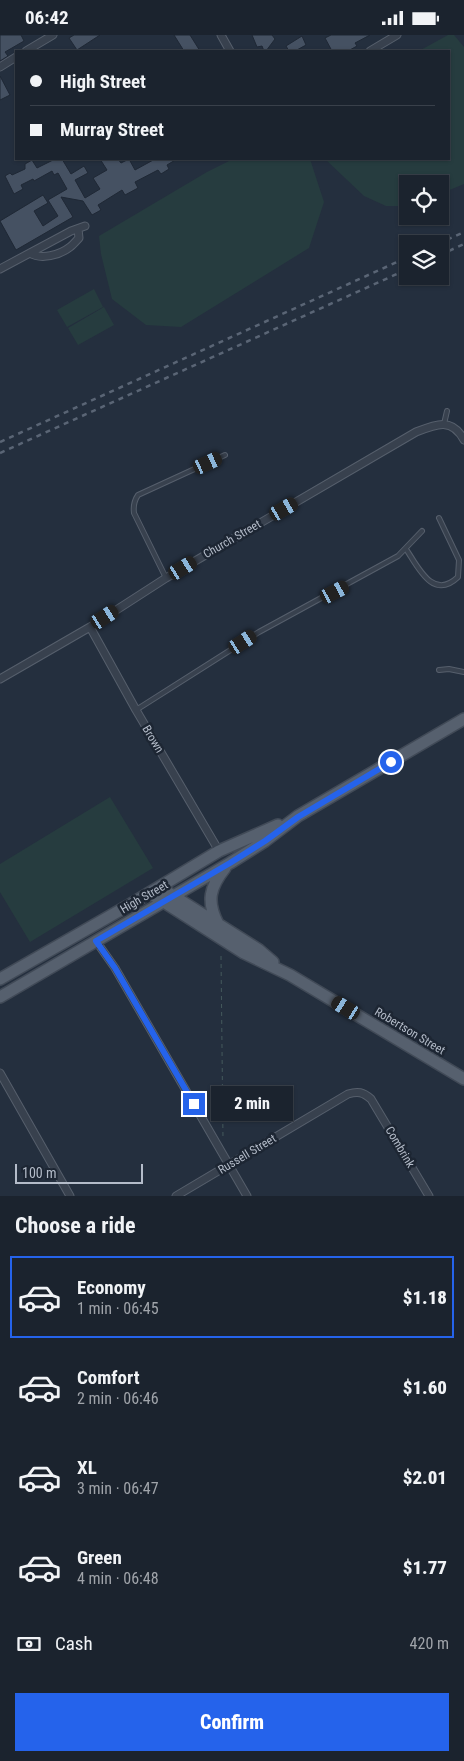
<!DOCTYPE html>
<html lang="en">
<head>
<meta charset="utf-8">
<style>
	:root { --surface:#1b232e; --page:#242b36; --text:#f1f3f6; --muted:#a0a4aa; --line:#39404a; --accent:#2563eb }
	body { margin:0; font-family:"Roboto Condensed",sans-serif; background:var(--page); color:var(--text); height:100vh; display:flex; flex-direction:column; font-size:19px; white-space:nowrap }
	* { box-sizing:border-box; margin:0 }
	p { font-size:16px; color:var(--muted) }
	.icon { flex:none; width:28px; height:28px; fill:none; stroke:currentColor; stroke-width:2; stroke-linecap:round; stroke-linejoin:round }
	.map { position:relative; height:1161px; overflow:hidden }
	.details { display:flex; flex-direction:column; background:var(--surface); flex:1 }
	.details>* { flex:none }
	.banner { position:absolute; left:15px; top:15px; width:435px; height:110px; border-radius:0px; box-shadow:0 1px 4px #0004,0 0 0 1px var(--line); display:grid; align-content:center; height:110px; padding:0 15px; background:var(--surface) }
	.buttons { position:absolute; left:399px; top:140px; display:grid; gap:10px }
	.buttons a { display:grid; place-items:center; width:50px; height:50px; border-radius:0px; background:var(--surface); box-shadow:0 1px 4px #0004,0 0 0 1px var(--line); font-size:25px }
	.scale { position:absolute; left:15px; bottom:12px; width:128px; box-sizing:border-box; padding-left:5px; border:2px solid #b4bcc9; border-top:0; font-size:14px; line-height:18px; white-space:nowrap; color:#b4bcc9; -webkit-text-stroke:4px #1d2633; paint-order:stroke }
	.end { position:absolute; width:22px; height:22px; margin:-11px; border:6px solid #2563eb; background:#fff; box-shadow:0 0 0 2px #fff }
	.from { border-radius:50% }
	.bubble { position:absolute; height:35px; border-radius:0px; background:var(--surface); box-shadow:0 1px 4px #0004,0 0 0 1px var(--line); font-size:16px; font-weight:800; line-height:35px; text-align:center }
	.car { position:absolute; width:15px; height:30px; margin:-15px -8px; border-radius:6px; box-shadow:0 0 4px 1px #0007; background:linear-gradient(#222 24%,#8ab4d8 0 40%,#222 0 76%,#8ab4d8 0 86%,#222 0) }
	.banner b { display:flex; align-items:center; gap:18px; height:48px; font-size:19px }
	.banner b+b { border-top:1px solid var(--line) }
	.banner i { width:12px; height:12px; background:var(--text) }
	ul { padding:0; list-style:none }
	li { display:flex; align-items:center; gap:15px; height:82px; margin:0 10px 8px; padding:0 5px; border:2px solid transparent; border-radius:0px }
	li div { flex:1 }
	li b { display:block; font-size:19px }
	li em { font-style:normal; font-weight:800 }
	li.selected { border-color:var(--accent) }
	li>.icon { width:45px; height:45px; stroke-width:1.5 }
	h2 { padding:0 15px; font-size:22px; line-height:60px }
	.pay { display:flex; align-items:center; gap:12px; height:55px; padding:0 15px; font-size:19px }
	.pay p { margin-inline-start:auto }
	.button { display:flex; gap:10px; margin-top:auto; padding:10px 15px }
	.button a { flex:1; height:58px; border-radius:0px; background:var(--accent); color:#fff; font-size:20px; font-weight:800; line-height:58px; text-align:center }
	.status { display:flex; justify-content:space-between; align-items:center; height:35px; padding:0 25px; background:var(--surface); direction:ltr }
	.status svg { height:14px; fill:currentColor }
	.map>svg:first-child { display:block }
	.green { fill:#263c3f }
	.building { fill:#455162; stroke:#1f2835 }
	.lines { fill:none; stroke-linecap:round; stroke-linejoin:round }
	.service-casing { stroke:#565f6c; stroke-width:6 }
	.minor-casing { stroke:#565f6c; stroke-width:9 }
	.primary-casing { stroke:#414a57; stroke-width:14 }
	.path { stroke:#44595c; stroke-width:1; stroke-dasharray:4 4; stroke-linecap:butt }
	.service { stroke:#38414e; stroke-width:4 }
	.minor { stroke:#38414e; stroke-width:7 }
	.primary { stroke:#56606e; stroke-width:11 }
	.rail { stroke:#5a6575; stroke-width:2.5; stroke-dasharray:5 5; stroke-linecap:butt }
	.route { stroke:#2563eb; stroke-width:6 }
	.labels { text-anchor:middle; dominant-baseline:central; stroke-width:5; stroke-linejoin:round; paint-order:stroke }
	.street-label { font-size:12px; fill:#b4bcc9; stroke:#1d2633 }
</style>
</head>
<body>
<div class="status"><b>06:42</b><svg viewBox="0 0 49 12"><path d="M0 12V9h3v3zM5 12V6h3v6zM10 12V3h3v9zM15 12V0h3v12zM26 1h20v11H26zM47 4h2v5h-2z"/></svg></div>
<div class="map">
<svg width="464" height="1161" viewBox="0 0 464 1161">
	<rect width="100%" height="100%" fill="#242f3e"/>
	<!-- green -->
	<path class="green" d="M448,0H454L464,12V149L440,159V149H408L407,171H386L364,161L325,124H449V16H419Z
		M233,124H310L324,167L309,213L181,292L146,290L112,264L101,219L99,201L207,137Z
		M94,254L103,272L67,292L57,275Z
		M104,272L114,290L78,310L68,293Z
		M110,762L153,833L30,907L0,857V829Z"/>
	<!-- building -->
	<path class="building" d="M0,0H21L24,6L5,17L8,21L0,26Z
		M74,0H100L77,15L69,3Z
		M174,0H190L200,16H184Z
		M252,0H272L275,4L266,16H264L262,11L257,12Z
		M331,0H370L355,8L357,11L348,16H332L325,3Z
		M302,1L306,10L295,16H289L286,11Z
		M0,41L10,60L0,65Z
		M55,124H62L71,139L84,131L88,138L75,145L85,163L100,154L93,143L107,135L100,124H118L121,128L129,124L135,135L155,124H177L167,130L169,134L161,139L158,135L135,147L138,153L125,160L122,155L98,170L101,175L92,180L83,166L61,162L73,182L16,215L0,186L43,160L48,168L34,176L43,191L58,181L48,165L67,154L58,138L54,140L52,136L34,146L33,144L21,150L23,154L14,159L5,141L10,138L12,140L25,134V129L32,125L37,133Z"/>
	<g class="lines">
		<!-- service casing -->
		<g class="service-casing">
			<path id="service" d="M444,389L447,376
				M406,514C418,532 433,566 458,542L459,525L439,483
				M166,543L134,478C133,471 134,466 138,460L225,420
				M439,635L449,634L464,637
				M136,675L259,597L398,521L422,496"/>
		</g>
		<!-- minor casing -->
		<g class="minor-casing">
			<path id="minor" d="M221,0L230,16
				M26,16L53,0
				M370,16L397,0
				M0,32L16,22
				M30,218C41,225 60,220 70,212C73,210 76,206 79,203L78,194
				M0,234L71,196L85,191
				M90,592L136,675L219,816
				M0,644L90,592L166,543L416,397C436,389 452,382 464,405
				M96,906L115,933L247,1161
				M0,1038L70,1161
				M176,1161L348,1059C358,1056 363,1057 371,1064L429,1161"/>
		</g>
		<!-- primary casing -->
		<g class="primary-casing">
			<path id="primary" d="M167,857L259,915L273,927
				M150,858L244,918L290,940L464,1044
				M218,889C206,866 210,852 225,833
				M0,944L131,869L219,816L278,790
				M0,962L230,828L265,806L298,781L464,684"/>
		</g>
		<!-- path -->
		<path class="path" d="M221,921L223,1104"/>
		<!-- service -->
		<use href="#service" class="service"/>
		<!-- minor -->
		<use href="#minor" class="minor"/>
		<!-- primary -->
		<use href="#primary" class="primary"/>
		<!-- rail -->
		<path class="rail" d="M438,209L464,197
			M440,220L464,209
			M0,407L408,222
			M0,418L408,234"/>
	</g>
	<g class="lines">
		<!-- route -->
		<path class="route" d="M194,1069L115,933L96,906L230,828L265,806L298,782L391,727"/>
	</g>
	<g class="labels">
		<!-- street labels -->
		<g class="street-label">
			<text transform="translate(232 504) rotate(-30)">Church Street</text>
			<text transform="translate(153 704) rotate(59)">Brown</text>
			<text transform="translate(144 862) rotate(-30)">High Street</text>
			<text transform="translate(410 996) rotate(31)">Robertson Street</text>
			<text transform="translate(400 1112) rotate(59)">Combrink</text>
			<text transform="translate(247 1119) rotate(-31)">Russell Street</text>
		</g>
	</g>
</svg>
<div class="buttons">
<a><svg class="icon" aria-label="locate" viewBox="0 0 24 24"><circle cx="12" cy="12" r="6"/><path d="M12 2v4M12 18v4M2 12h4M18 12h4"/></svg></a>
<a><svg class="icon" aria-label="layers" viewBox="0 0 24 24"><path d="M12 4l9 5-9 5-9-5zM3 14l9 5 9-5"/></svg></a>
</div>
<div class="scale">100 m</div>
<i class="end from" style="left:391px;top:727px"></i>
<i class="end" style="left:194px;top:1069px"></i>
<div class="bubble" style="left:211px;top:1051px;width:82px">2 min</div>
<i class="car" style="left:208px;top:428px;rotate:65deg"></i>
<i class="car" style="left:284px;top:474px;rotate:60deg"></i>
<i class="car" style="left:183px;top:533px;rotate:59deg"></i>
<i class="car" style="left:335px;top:557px;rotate:62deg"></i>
<i class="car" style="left:105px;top:582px;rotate:57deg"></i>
<i class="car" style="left:243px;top:607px;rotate:57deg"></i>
<i class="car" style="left:346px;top:973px;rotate:301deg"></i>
<div class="banner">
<b><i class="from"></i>High Street</b>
<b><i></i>Murray Street</b>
</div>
</div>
<section class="details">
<h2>Choose a ride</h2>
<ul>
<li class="selected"><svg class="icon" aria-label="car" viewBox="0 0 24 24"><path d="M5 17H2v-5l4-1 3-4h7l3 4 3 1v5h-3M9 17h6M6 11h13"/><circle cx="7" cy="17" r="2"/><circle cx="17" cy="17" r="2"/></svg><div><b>Economy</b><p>1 min · 06:45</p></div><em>$1.18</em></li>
<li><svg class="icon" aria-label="car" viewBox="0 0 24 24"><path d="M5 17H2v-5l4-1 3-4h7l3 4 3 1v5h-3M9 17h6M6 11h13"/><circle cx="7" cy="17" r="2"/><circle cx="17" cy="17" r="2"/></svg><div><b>Comfort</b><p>2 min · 06:46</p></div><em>$1.60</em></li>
<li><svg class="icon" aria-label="car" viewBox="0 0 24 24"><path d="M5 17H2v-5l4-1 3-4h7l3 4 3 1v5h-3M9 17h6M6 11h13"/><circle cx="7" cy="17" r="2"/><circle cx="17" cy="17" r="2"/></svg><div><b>XL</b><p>3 min · 06:47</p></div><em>$2.01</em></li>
<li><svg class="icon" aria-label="car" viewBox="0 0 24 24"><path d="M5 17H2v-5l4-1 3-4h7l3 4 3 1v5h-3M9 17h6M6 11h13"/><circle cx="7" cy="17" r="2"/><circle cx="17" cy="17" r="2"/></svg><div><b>Green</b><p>4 min · 06:48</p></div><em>$1.77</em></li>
</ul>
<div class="pay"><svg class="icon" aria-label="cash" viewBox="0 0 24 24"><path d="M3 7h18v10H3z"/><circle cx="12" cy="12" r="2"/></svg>Cash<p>420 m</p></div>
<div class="button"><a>Confirm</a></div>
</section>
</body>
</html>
